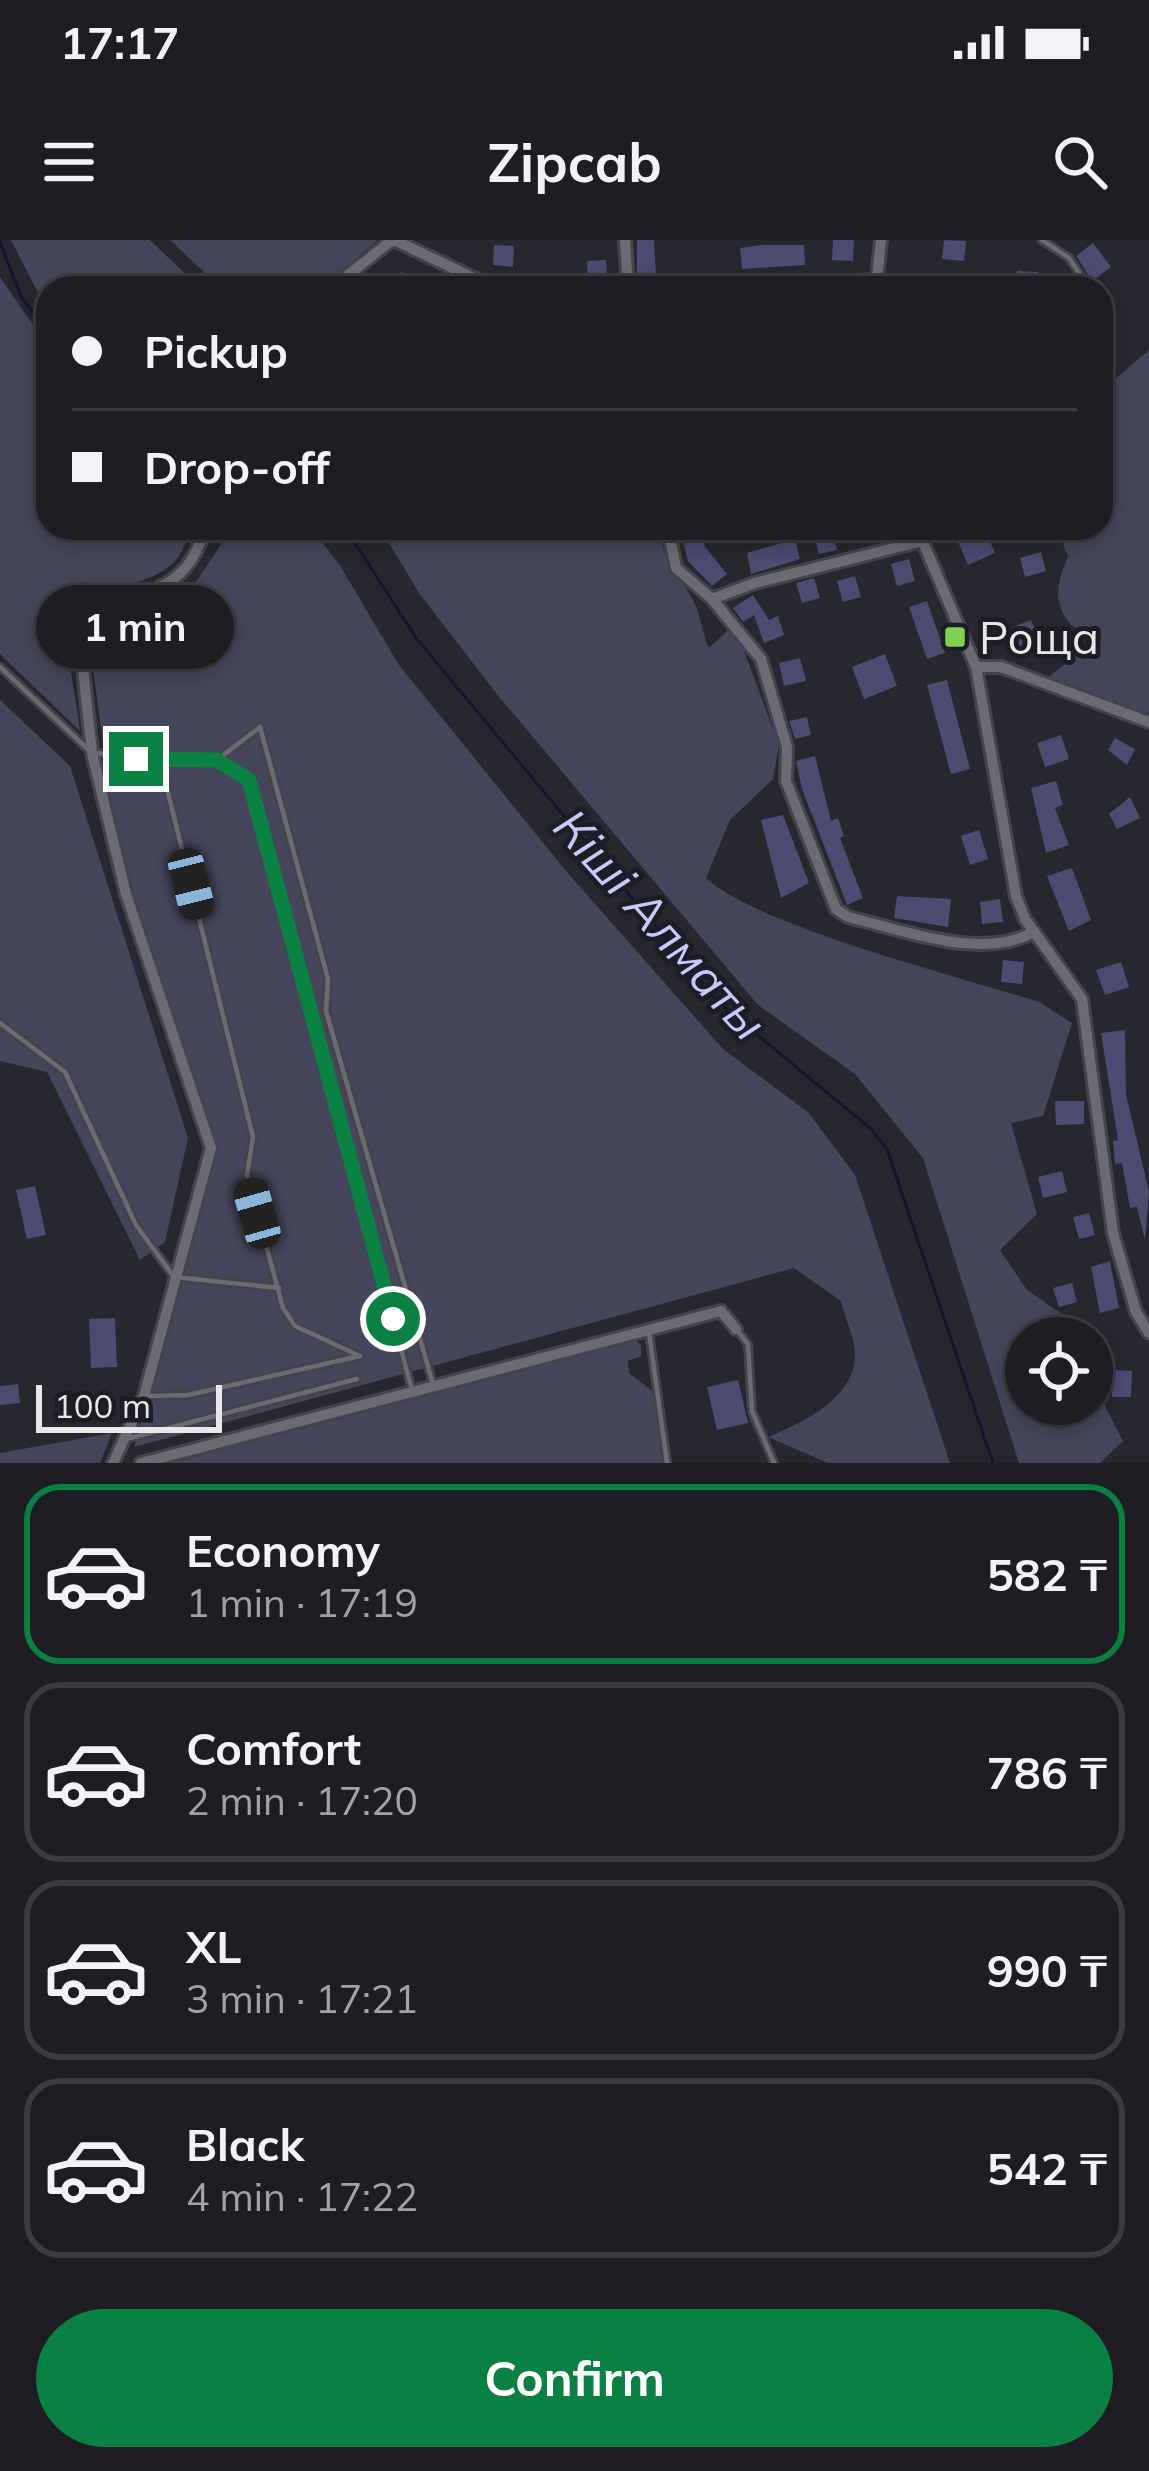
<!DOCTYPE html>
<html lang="en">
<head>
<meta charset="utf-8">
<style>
	:root { --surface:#1d1d23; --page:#2a2a30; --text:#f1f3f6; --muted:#a0a2a6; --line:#3b3b41; --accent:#0b8043 }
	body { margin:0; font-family:Mulish,sans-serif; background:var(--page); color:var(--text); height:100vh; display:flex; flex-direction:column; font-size:45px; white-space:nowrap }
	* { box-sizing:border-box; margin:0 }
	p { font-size:39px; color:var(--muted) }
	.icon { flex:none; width:66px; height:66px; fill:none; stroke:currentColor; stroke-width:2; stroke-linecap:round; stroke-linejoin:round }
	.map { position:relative; height:1223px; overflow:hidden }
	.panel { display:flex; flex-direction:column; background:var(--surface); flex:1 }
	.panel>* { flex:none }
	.guide { position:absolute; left:36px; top:36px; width:1077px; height:264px; border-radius:36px; box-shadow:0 6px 18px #0003,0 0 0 3px var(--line); display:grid; align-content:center; height:264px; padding:0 36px; background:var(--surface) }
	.buttons { position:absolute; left:1005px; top:1077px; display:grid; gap:24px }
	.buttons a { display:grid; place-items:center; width:108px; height:108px; border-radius:50%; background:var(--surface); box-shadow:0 6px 18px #0003,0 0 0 3px var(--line); font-size:60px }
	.scale { position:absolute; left:36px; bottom:30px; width:186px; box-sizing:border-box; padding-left:12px; border:6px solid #e7e7ec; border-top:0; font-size:33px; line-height:42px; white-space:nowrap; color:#e7e7ec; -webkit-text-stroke:9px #1d1d25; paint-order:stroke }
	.end { position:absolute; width:54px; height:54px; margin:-27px; border:15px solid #0b8043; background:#fff; box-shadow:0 0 0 6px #fff }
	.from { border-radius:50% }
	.bubble { position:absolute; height:84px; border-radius:42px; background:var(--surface); box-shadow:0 6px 18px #0003,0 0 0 3px var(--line); font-size:39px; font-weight:700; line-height:84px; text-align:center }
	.car { position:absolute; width:36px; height:72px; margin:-36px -18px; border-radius:15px; box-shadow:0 0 9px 3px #0007; background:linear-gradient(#222 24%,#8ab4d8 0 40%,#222 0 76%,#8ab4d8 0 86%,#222 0) }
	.guide b { display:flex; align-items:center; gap:42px; height:114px; font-size:45px }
	.guide b+b { border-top:3px solid var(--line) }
	.guide i { width:30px; height:30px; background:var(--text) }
	ul { padding:21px 0 0; list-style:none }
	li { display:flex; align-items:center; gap:36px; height:180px; margin:0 24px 18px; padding:0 12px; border:6px solid var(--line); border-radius:36px }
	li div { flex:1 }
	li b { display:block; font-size:45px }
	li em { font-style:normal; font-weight:700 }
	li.selected { border-color:var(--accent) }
	li>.icon { width:108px; height:108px; stroke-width:1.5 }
	.primary-button { display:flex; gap:24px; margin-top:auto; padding:24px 36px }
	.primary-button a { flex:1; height:138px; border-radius:72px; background:var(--accent); color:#fff; font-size:48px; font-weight:700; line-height:138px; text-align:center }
	.status { display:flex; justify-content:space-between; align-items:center; height:84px; padding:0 60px; background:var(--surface); direction:ltr }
	.status svg { height:33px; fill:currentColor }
	header { display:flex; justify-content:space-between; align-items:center; height:156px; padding:0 36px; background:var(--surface); font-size:54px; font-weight:700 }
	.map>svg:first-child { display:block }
	.green { fill:#45455b }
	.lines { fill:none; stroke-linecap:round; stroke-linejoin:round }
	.stream { stroke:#171333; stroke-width:3 }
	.building { fill:#4c4b70 }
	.lane-casing { stroke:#44444a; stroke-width:10 }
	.street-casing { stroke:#44444a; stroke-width:16 }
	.lane { stroke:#6b6b75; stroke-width:4.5 }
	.street { stroke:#6b6b75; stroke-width:10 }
	.route { stroke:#0b8043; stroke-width:15 }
	.poi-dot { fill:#81d050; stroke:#1d1d25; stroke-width:4.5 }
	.labels { text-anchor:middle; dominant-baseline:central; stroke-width:10; stroke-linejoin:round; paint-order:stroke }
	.poi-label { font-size:45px; fill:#e7e7ec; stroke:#1d1d25; text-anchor:start }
	.water-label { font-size:48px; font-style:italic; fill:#c9c8fd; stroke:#1d1d25 }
</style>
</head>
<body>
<div class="status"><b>17:17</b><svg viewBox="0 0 49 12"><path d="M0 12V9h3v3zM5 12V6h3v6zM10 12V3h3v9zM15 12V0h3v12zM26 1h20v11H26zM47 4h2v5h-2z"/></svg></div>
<header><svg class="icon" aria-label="menu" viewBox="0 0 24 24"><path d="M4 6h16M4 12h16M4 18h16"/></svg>Zipcab<svg class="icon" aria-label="search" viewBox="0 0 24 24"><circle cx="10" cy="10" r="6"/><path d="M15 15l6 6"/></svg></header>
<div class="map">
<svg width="1149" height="1223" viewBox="0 0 1149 1223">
	<rect width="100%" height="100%" fill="#27272f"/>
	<!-- green -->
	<path class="green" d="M11,0H150L200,48H48V72Z
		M170,0H376L377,1L320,48H221Z
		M401,32L440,48H363Z
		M0,37L48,107V288H191C186,299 183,313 175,321C148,351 79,345 71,389C65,419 77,460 80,491L0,414Z
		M1149,110V473L1046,439L1102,395L1094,390L1082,393C1052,374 1054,346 1068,317L1057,288H1101V151Z
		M232,288H311L339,324L399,425L566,631L723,809L809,873L855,935L950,1223H828L768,1197C800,1184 853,1160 855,1117C856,1101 845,1078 841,1061L794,1028L134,1207L216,909L115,595L89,397L106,380L196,342Z
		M380,288H659C664,327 677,329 693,360C701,374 702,393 709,408L728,390L740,400L779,505L773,539L730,580L706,638C757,686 962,737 1039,762L1072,783L1043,876L1011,883L1037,974L1000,1010L1027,1050L1079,1086L1082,1098H1026V1164H1092V1141L1123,1201L1100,1223H1019L923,918L855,834L758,765L496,453L419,353Z
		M0,460L70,526L188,898L165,1002L140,1020L47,832L0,821Z
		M634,1099L641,1105V1116L628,1121L629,1133L655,1153L664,1223H172Z
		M112,1193L100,1223H0V1213Z"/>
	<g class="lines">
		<!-- stream -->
		<path class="stream" d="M0,2L21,57L48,92
			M345,288L417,399L720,764L871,889L887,909L993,1223"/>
	</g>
	<!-- building -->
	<path class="building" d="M637,0H654L656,37L637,38Z
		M833,0H854L853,21L832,20Z
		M944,0L966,1L964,21L942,19Z
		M1093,3L1111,27L1092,41L1076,16Z
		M494,5L514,6L513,27L493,25Z
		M762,5H804L805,25L742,29L740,8Z
		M606,20L607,40L588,41L587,21Z
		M1017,31L1038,32L1037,48H1015Z
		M977,288H984L995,313L968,325L956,297Z
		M831,289L837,310L819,314L814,294Z
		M702,292L705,307L727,334L712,346L688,321L682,297Z
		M795,299L800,319L751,334L747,313Z
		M1041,312L1046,331L1025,337L1020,318Z
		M909,319L915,341L897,346L891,324Z
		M855,336L861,357L843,362L837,341Z
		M814,338L820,358L802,363L796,343Z
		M753,355L769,380L778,376L784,395L764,403L754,375L743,382L733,368Z
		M927,361L945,413L927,419L909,367Z
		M1031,380L1043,407L1016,419L1004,391Z
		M885,414L897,446L864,459L852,427Z
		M800,418L806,441L784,446L779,423Z
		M947,440L970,529L951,534L927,445Z
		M807,477L811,495L795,499L789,481Z
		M1061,495L1069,519L1045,527L1037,503Z
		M1115,498L1135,509L1127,525L1108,510Z
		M815,516L831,581L838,578L844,596L840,598L863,658L847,665L802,549L796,521Z
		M1056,541L1063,565L1055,568L1069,605L1046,613L1031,548Z
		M1130,557L1140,578L1117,589L1109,574Z
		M783,575L809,643L781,658L761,580Z
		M979,590L988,619L970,625L961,596Z
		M1072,628L1091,680L1069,691L1047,636Z
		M897,656L951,659L948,687L894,678Z
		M1000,659L1003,682L982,684L980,662Z
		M1003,720L1024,722L1022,744L1001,742Z
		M1121,722L1129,747L1105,755L1096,730Z
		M1125,790L1126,854L1149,952L1145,1000L1137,967L1130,968L1122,923L1115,924L1113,901L1118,900L1101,793Z
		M1055,861H1084V884L1056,885Z
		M1062,931L1067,952L1043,958L1038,937Z
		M35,946L46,995L27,999L16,950Z
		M1089,973L1095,995L1079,999L1073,977Z
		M1110,1021L1119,1068L1100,1073L1091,1027Z
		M1072,1043L1077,1062L1059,1067L1053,1048Z
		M115,1078L117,1127L91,1128L89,1079Z
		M1112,1130L1132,1131L1131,1157H1112Z
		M738,1140L748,1183L717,1190L707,1147Z
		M18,1144L20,1163L0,1165V1146Z"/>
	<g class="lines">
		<!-- lane casing -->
		<g class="lane-casing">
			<path id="lane" d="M1042,0L1069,18L1089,48
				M0,427L92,513L217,520L249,540L412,1150
				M160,520L253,897L247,935L283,1068L295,1086L360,1116
				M217,520L260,487L328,739L326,771L433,1144
				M0,783L65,832L136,985L174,1037L279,1048
				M736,1089L748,1104L752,1171L774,1223
				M649,1092L667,1223
				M148,1156L188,1155L360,1116
				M130,1198L357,1139"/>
		</g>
		<!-- street casing -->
		<g class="street-casing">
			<path id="street" d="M394,0L495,48
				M625,0L628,48
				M332,48L392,0
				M668,48L877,40
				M876,48L881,0
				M668,288L676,328L712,359L761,419L787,507L786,541L836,669L848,677C904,690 980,721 1034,692
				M917,288L976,427L1016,656L1025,679L1082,759L1113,993L1136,1072L1149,1093
				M712,359L755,343L922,301
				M976,427H1001L1149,482
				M113,1223L144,1156L211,908L126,654L92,513L80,401L85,381C138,346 185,360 205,288
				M141,1223L721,1071L736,1089"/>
		</g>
		<!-- lane -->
		<use href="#lane" class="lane"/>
		<!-- street -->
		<use href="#street" class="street"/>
	</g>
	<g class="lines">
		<!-- route -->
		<path class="route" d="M136,519L217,520L249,540L393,1079"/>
	</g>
	<!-- markers -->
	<rect class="poi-dot" x="943" y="385" width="24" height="24" rx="6"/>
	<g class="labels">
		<!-- poi labels -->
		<g class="poi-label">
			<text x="979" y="397">Роща</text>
		</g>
		<!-- water labels -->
		<g class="water-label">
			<text transform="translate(661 684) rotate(48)">Кіші Алматы</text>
		</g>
	</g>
</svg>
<div class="buttons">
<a><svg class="icon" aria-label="locate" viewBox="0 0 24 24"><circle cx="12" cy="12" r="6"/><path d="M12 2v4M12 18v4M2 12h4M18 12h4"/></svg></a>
</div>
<div class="scale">100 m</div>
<i class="end from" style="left:393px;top:1079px"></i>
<i class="end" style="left:136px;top:519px"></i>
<div class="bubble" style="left:36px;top:345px;width:198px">1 min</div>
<i class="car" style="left:191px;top:644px;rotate:166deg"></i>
<i class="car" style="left:257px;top:973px;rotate:344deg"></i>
<div class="guide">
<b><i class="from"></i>Pickup</b>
<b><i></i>Drop-off</b>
</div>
</div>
<section class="panel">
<ul>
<li class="selected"><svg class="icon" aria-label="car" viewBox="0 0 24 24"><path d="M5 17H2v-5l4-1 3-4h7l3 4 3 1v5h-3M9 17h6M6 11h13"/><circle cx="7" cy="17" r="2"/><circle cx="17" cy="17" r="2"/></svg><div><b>Economy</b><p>1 min · 17:19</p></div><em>582 ₸</em></li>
<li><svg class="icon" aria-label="car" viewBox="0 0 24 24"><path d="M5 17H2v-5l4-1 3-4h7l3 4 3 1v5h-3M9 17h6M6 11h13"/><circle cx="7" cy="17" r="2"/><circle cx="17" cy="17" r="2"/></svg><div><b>Comfort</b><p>2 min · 17:20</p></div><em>786 ₸</em></li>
<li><svg class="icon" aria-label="car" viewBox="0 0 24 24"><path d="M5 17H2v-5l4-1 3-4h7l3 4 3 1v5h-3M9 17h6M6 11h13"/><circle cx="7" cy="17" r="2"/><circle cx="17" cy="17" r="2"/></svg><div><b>XL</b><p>3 min · 17:21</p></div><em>990 ₸</em></li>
<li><svg class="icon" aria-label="car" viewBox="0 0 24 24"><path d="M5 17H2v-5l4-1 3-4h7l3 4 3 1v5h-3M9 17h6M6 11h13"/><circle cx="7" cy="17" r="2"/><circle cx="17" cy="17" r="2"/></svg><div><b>Black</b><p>4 min · 17:22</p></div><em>542 ₸</em></li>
</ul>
<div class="primary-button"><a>Confirm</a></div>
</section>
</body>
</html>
